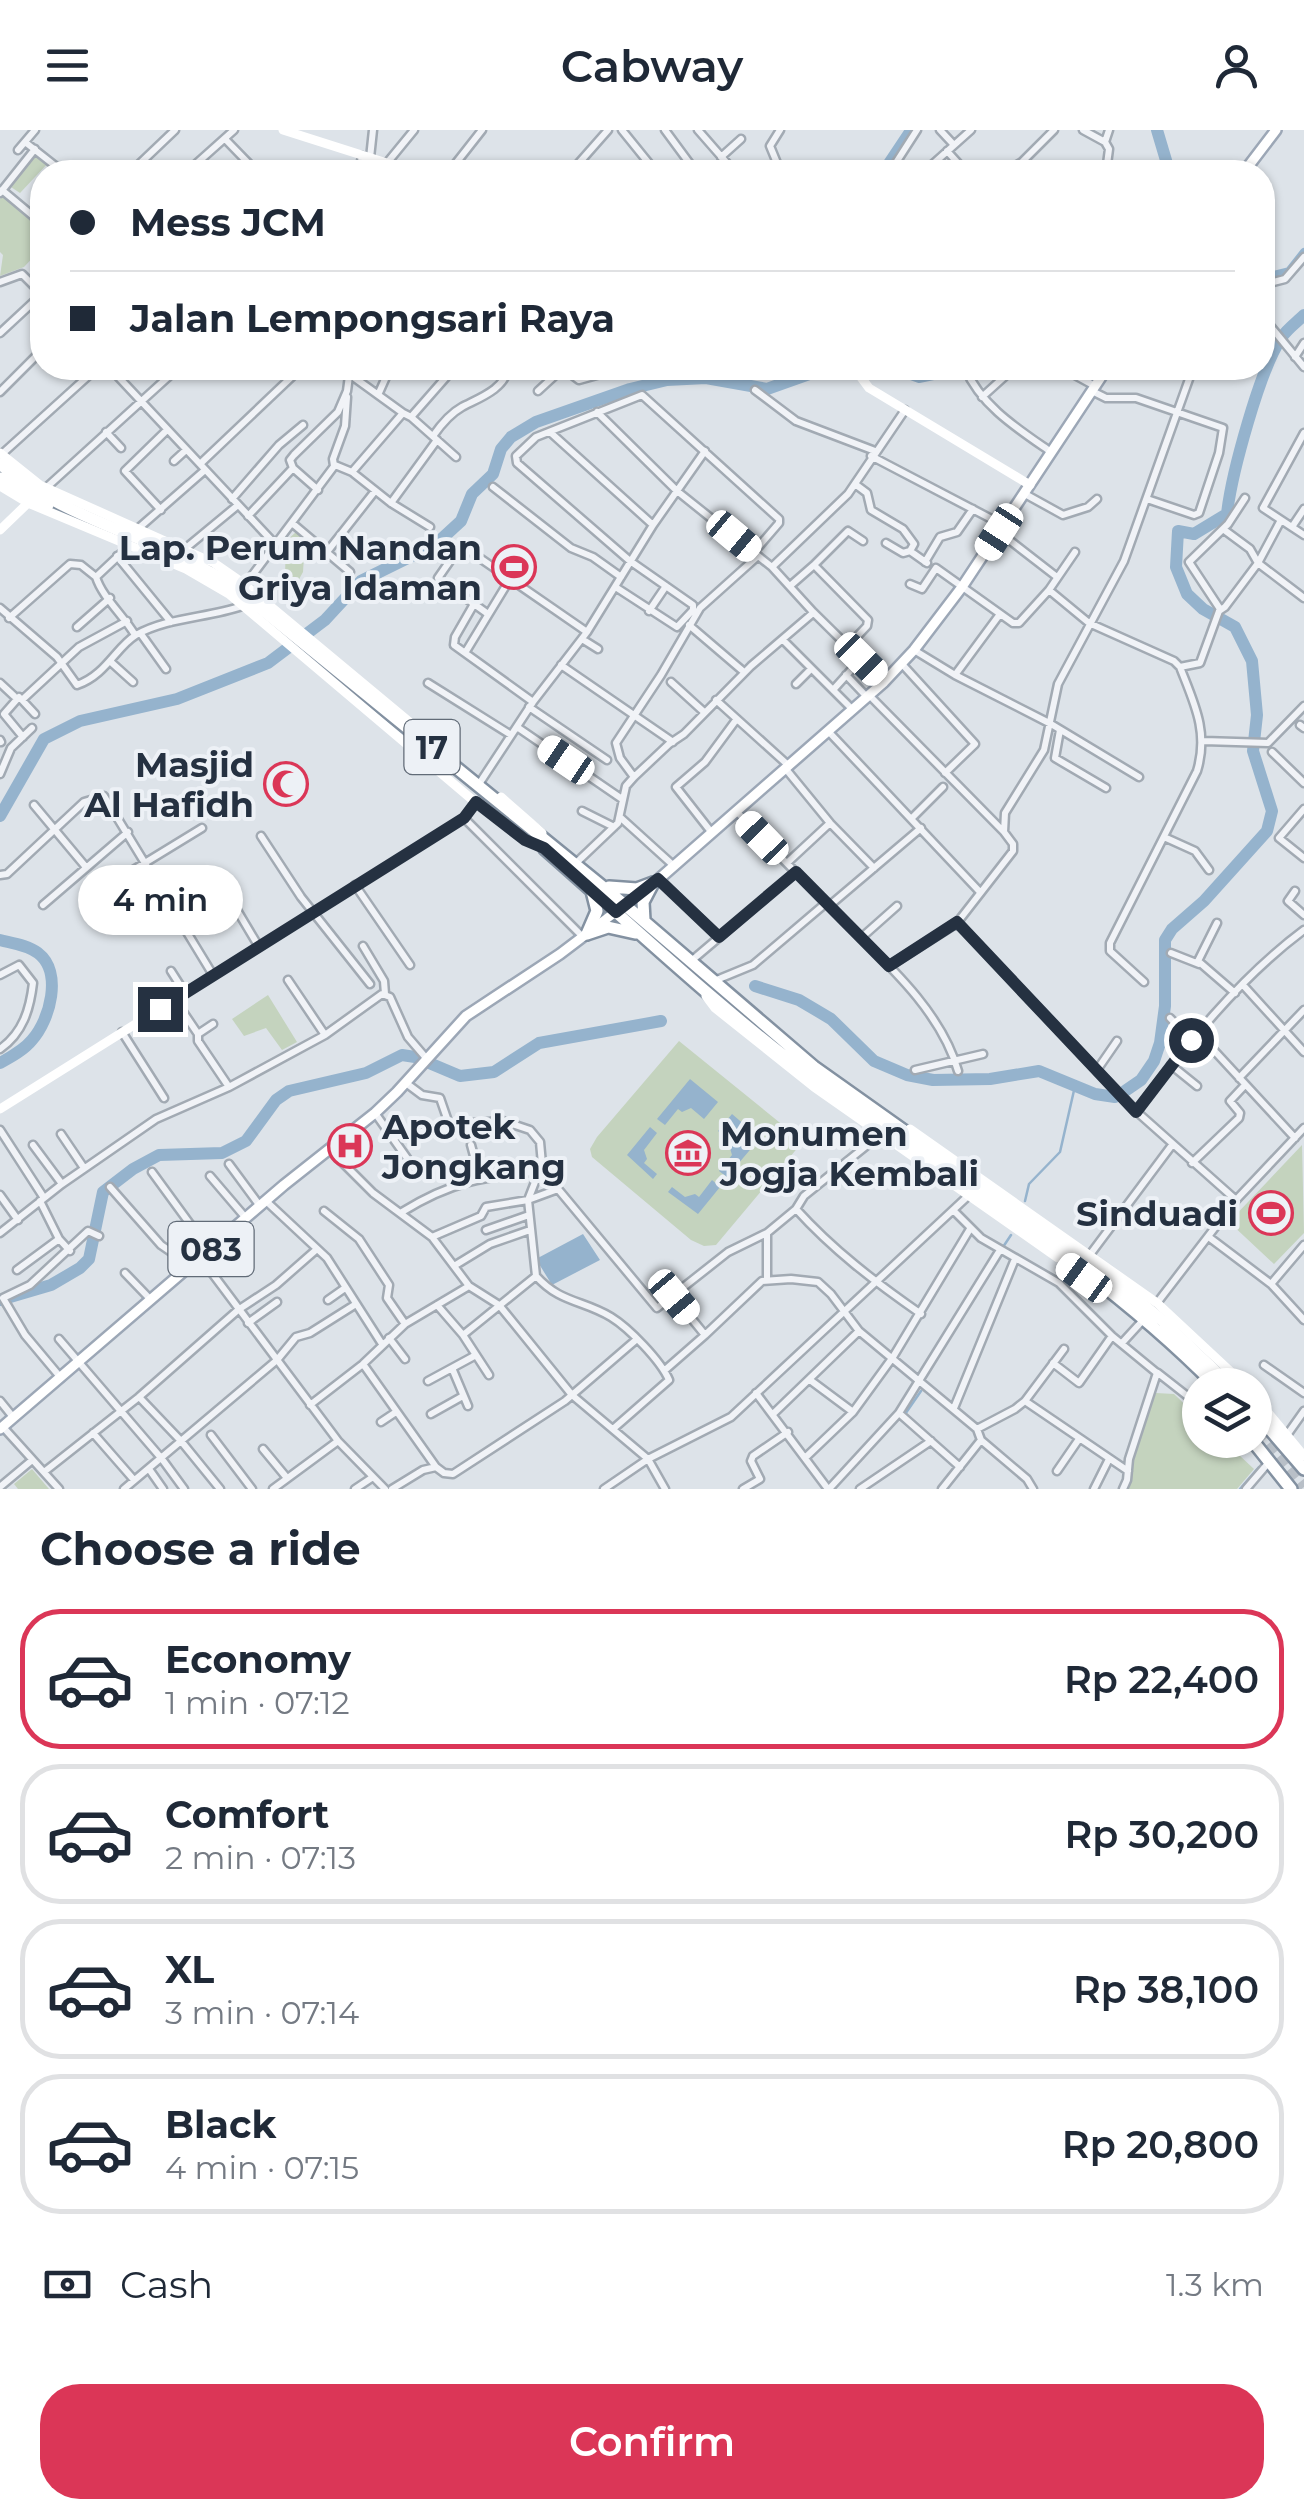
<!DOCTYPE html>
<html lang="en">
<head>
<meta charset="utf-8">
<style>
	:root { --surface:#fff; --page:#f6f6f7; --text:#1f2937; --muted:#747a83; --line:#e0e1e3; --accent:#db3657 }
	body { margin:0; font-family:Montserrat,sans-serif; background:var(--page); color:var(--text); height:100vh; display:flex; flex-direction:column; font-size:38px; white-space:nowrap }
	* { box-sizing:border-box; margin:0 }
	p { font-size:32px; color:var(--muted) }
	.icon { flex:none; width:55px; height:55px; fill:none; stroke:currentColor; stroke-width:2; stroke-linecap:round; stroke-linejoin:round }
	.map { position:relative; height:1359px; overflow:hidden }
	.details { display:flex; flex-direction:column; background:var(--surface); flex:1 }
	.details>* { flex:none }
	.top-card { position:absolute; left:30px; top:30px; width:1245px; height:220px; border-radius:40px; box-shadow:0 2px 8px #0004; display:grid; align-content:center; height:220px; padding:0 40px; background:var(--surface) }
	.tools { position:absolute; left:1182px; top:1238px; display:grid; gap:20px }
	.tools a { display:grid; place-items:center; width:90px; height:90px; border-radius:50%; background:var(--surface); box-shadow:0 2px 8px #0004; font-size:50px }
	.end { position:absolute; width:45px; height:45px; margin:-22px; border:12px solid #253141; background:#fff; box-shadow:0 0 0 5px #fff }
	.from { border-radius:50% }
	.bubble { position:absolute; height:70px; border-radius:35px; background:var(--surface); box-shadow:0 2px 8px #0004; font-size:32px; font-weight:600; line-height:70px; text-align:center }
	.car { position:absolute; width:30px; height:60px; margin:-30px -15px; border-radius:12px; box-shadow:0 0 8px 2px #0007; background:linear-gradient(#fff 24%,#345 0 40%,#fff 0 76%,#345 0 86%,#fff 0) }
	.top-card b { display:flex; align-items:center; gap:35px; height:95px; font-size:38px }
	.top-card b+b { border-top:2px solid var(--line) }
	.top-card i { width:25px; height:25px; background:var(--text) }
	ul { padding:0; list-style:none }
	li { display:flex; align-items:center; gap:30px; height:140px; margin:0 20px 15px; padding:0 20px; border:5px solid var(--line); border-radius:40px }
	li div { flex:1 }
	li b { display:block; font-size:38px }
	li em { font-style:normal; font-weight:600 }
	li.on { border-color:var(--accent) }
	li>.icon { width:90px; height:90px; stroke-width:1.5 }
	h2 { padding:0 40px; font-size:45px; line-height:120px }
	.pay { display:flex; align-items:center; gap:25px; height:110px; padding:0 40px; font-size:38px }
	.pay p { margin-inline-start:auto }
	.button { display:flex; gap:20px; margin-top:auto; padding:20px 40px }
	.button a { flex:1; height:115px; border-radius:40px; background:var(--accent); color:#fff; font-size:40px; font-weight:600; line-height:115px; text-align:center }
	header { display:flex; justify-content:space-between; align-items:center; height:130px; padding:0 40px; background:var(--surface); font-size:45px; font-weight:600 }
	.map>svg:first-child { display:block }
	.green { fill:#c4d3be }
	.water { fill:#95b3cd }
	.lines { fill:none; stroke-linecap:round; stroke-linejoin:round }
	.stream { stroke:#95b3cd; stroke-width:2.5 }
	.canal { stroke:#95b3cd; stroke-width:8 }
	.river { stroke:#95b3cd; stroke-width:12 }
	.highway-tunnel { stroke:#b8bfc7; stroke-width:11; stroke-dasharray:11 5.5; stroke-linecap:butt }
	.street-casing { stroke:#a2aab3; stroke-width:11 }
	.primary-casing { stroke:#9ca7b6; stroke-width:14 }
	.highway-casing { stroke:#8391a1; stroke-width:16 }
	.street { stroke:#f1f3f7; stroke-width:6 }
	.secondary { stroke:#fff; stroke-width:9 }
	.primary { stroke:#fff; stroke-width:9 }
	.highway { stroke:#fff; stroke-width:11 }
	.route { stroke:#253141; stroke-width:12 }
	.labels { text-anchor:middle; dominant-baseline:central; stroke-width:8; stroke-linejoin:round; paint-order:stroke }
	.shield { fill:#edf1f6; stroke:#616b77; stroke-width:2.5 }
	.shield-label { font-size:32px; font-weight:bold; fill:#253141 }
	.poi-label { font-size:35px; font-weight:bold; fill:#253141; stroke:#edf1f6; text-anchor:end }
</style>
</head>
<body>
<header><svg class="icon" aria-label="menu" viewBox="0 0 24 24"><path d="M4 6h16M4 12h16M4 18h16"/></svg>Cabway<svg class="icon" aria-label="person" viewBox="0 0 24 24"><circle cx="12" cy="8" r="4"/><path d="M4 21q1-7 8-7t8 7"/></svg></header>
<div class="map">
<svg width="1304" height="1359" viewBox="0 0 1304 1359">
	<rect width="100%" height="100%" fill="#dde3e9"/>
	<!-- green -->
	<path class="green" d="M33,20L50,31L20,63L5,53Z
		M7,62L35,80L31,87L42,98V118L24,137L0,146L3,125L0,122V69Z
		M296,402L305,410L303,442L297,453L285,445L286,411Z
		M268,865L297,912L282,920L266,898L244,906L232,889Z
		M679,911L800,1009V1015L716,1115L704,1116L691,1110L592,1027L590,1019L597,1007Z
		M1302,1015L1304,1103L1274,1134L1229,1092Z
		M1156,1263L1174,1264L1200,1289V1310H1223L1254,1339L1237,1359H1125L1131,1332Z
		M32,1339L49,1359H18L14,1354Z"/>
	<!-- water -->
	<path class="water" d="M690,949L718,972L704,989L691,978L682,982L678,979L665,995L657,989Z
		M732,984L760,1008L727,1047L719,1041L732,1025L729,1015L731,1012L718,1001Z
		M650,997L657,1003L644,1020L647,1029L644,1033L657,1044L653,1049L627,1025Z
		M712,1050L720,1057L698,1084L668,1062L672,1057L685,1067L695,1064L699,1067Z
		M583,1104L600,1130L552,1155L536,1129Z"/>
	<g class="lines">
		<!-- stream -->
		<path class="stream" d="M1025,1071L1029,1054L1060,1022L1075,956
			M1003,1117L1011,1105
			M921,1261L901,1290L925,1310
			M1240,1359L1259,1337"/>
		<!-- canal -->
		<path class="canal" d="M881,42L909,0
			M1262,148L1289,141L1304,122
			M908,245L919,249L972,238"/>
		<!-- river -->
		<path class="river" d="M1157,0L1168,37L1166,42
			M0,686L44,609L80,591L177,569L268,533L325,490L361,451L436,414L461,391L472,364L493,344L501,319L511,307L536,292L630,259L667,250L706,248L767,259L812,243L841,238
			M0,810C12,813 28,815 38,823C63,842 50,890 32,910C24,920 11,927 0,933
			M755,856L799,870L831,889L874,931L907,945L933,950L990,949L1039,941L1095,964L1115,967
			M1125,961L1141,950L1154,931L1160,913L1165,876V810L1172,799L1204,771L1267,701L1272,681L1253,621L1257,585L1252,531L1235,497L1203,479L1187,464L1176,437L1178,401L1194,404L1227,384C1231,346 1260,238 1282,207C1287,199 1297,192 1304,185
			M0,1170L51,1155L80,1138L89,1129L103,1062L133,1039L159,1025L222,1023L246,1011L276,970L289,961L366,943L402,925L415,927L460,946L494,942L539,913L661,891"/>
		<!-- highway-tunnel -->
		<path class="highway-tunnel" d="M1258,1301L1304,1357"/>
		<!-- street casing -->
		<g class="street-casing">
			<path id="street" d="M622,0L656,42
				M665,0L696,42
				M698,0L733,40L730,42
				M940,0L954,15
				M1083,0L1105,12
				M226,10L257,42
				M25,12L63,42
				M18,20L35,0
				M947,21L966,42
				M721,27L741,9
				M370,28L373,0
				M387,33L414,0
				M131,42L175,0
				M187,42L234,0
				M359,42L362,26
				M449,42L482,0
				M571,42L608,0
				M769,42L777,33L770,16L780,0
				M890,42L917,0
				M924,42L971,0
				M1005,42L1022,32L1054,0
				M1106,42L1109,19L1105,12L1109,0
				M2,60L39,91
				M0,63L35,19
				M0,152L22,144L42,164
				M1262,155L1285,149L1304,127
				M1262,186L1304,237
				M0,203L42,164
				M1295,227L1304,213
				M110,238L275,414
				M341,238L403,283
				M563,238L579,250L622,238
				M965,238C981,276 1018,299 1051,322
				M1062,238L1095,256
				M755,260L796,291L875,321
				M538,261L563,238
				M1092,261L1106,268H1136L1223,298L1219,323L1199,383L1194,385L1147,369
				M0,262L42,220
				M378,265L390,238
				M982,267L1014,238
				M597,282L677,361L772,437L813,482L884,552
				M411,287L456,327
				M106,302L121,318
				M550,302L653,395
				M1304,303L1263,378L1304,405
				M433,306C440,296 451,283 462,277C479,268 505,259 508,238
				M2,324L97,238
				M871,326L1003,395
				M174,331L186,320
				M200,334L301,238
				M334,336L333,329L345,296L347,267
				M293,338L318,360
				M352,342L403,283L411,287L454,238
				M855,354L867,363L871,380L903,399L914,414L910,421
				M47,357L178,238
				M493,357L571,418L593,427L621,447
				M1025,364L1063,385L1088,377L1097,369
				M232,369L279,315L303,295
				M391,373L437,310
				M161,380L125,341L167,300
				M248,386L293,338L290,330L294,325L338,282L347,261L350,238
				M292,393L350,442
				M140,397L205,340
				M1292,397L1304,379
				M1223,399L1250,419L1258,433L1281,390
				M999,402L1057,447
				M886,413L903,423L910,421L927,433
				M130,415L96,447C102,467 124,486 135,505
				M186,418L238,375
				M327,422L375,361
				M117,426L171,492
				M925,432L940,407L957,402L973,379
				M814,435L848,401L863,411
				M772,437L848,364L905,280
				M910,454L922,459L936,438L1013,493H1019L1049,460L1075,422
				M245,455L335,335L352,342L391,373L430,397
				M790,456L814,435L868,490L867,496L848,516
				M617,458L677,497L693,480V475L630,431L517,333L516,326L536,307L642,265L779,389V393L754,422
				M1049,460L1089,493L1174,531L1180,537C1194,573 1209,602 1197,641L1110,813V821L1144,852
				M474,474L455,507L454,515L533,572
				M0,478L57,527L77,555C106,545 116,517 136,505C168,487 208,488 242,476
				M1220,479L1189,432L1228,394L1245,368
				M649,481L666,456
				M488,484L438,448L461,415L587,502
				M9,488L70,434L81,435L96,447
				M689,495L744,542
				M77,497L110,468
				M141,504L166,539
				M582,509L598,519
				M783,510L852,579
				M914,520L955,545L1051,594L1139,647
				M465,523L510,449
				M112,533L133,552
				M902,534L975,614L945,643
				M561,535L673,612
				M1180,537L1200,533L1219,481L1225,477L1258,433L1304,468
				M846,545L867,567
				M955,545L1000,484
				M671,552L704,582
				M0,553L14,566
				M428,553L511,605
				M796,554L811,539
				M833,560L861,529
				M869,565L1004,702
				M22,570L35,584
				M716,570L788,635
				M529,577L607,630
				M1300,595L1304,598
				M517,597L622,669
				M1060,600L1055,628L1106,658
				M828,601L980,762
				M23,607L4,584L19,567L22,570L79,517L127,491
				M0,610L1,612
				M1204,611L1268,613L1304,576
				M1272,622L1304,653
				M785,638L830,693
				M0,644L11,618L32,598
				M634,647L620,628L616,613L661,545L700,478L758,426
				M481,651L533,572L587,502L653,395L705,321
				M34,675L85,736
				M1304,679L1279,708L1304,728
				M582,681L614,697
				M737,682C768,714 799,746 830,777C876,824 940,876 958,941
				M464,688L583,807
				M621,688L674,736
				M912,688L943,657
				M712,703L676,657L705,632L736,590
				M261,706L301,767L370,854
				M1164,707L1195,721L1209,740
				M576,733L618,693L626,656L634,647L669,614L684,604L751,536L813,483
				M787,733L830,693L874,738
				M0,745L7,744L84,672L104,666L213,845
				M216,745L259,817
				M659,749L719,807
				M117,750L202,698
				M355,755L410,835
				M1295,761L1288,771L1304,785
				M43,775L128,702
				M148,775L165,765
				M829,776L921,698
				M957,793L1136,981L1236,1070
				M1217,793L1198,831L1235,863
				M861,808L897,776
				M363,816L384,851L385,864
				M1171,823L1199,834
				M690,832L796,742
				M889,836L957,793L1013,721V714L1004,702L1005,683L1044,620L1058,554L1124,431L1193,238
				M171,841L185,863
				M0,845L19,835L33,853C30,879 23,903 0,919
				M288,850L325,905
				M714,851L753,835L826,773
				M1243,855L1304,922
				M175,870L198,904
				M1170,888L1191,910
				M213,894L198,904V911L229,957
				M122,902L164,968
				M1197,902L1295,1008
				M1171,935L1197,956
				M915,940L983,924
				M1097,940L1117,911
				M1239,948L1304,880
				M406,953L422,965L440,968L450,997
				M1136,981C1186,916 1238,849 1304,800
				M375,983L414,1038
				M0,1000L44,1068
				M61,1004L84,1038
				M881,1004L804,1066L796,1079C833,1120 875,1152 921,1184
				M394,1007L472,993L503,991L530,1000L540,1012L542,1034L528,1070L536,1146C560,1173 583,1170 611,1187C629,1198 661,1231 669,1250L613,1299
				M33,1015L62,1054
				M471,1015L480,1048
				M330,1020L373,1063L432,1107L469,1156L499,1175L572,1265L648,1329L665,1359
				M1192,1033L1239,988L1240,983L1230,971L1245,955
				M229,1034L260,1076
				M152,1042L209,1120
				M210,1046L245,1087
				M110,1057L161,1115L190,1135
				M0,1065L18,1090
				M40,1071L59,1109L70,1121
				M266,1071L327,1128L382,1214
				M953,1080L981,1108L1059,1153L1112,1206L1157,1243L1129,1329L1127,1350L1123,1359
				M324,1081L359,1109L389,1155L387,1168L405,1194
				M402,1082C452,1051 483,1047 539,1041
				M486,1100L529,1085
				M0,1103L62,1054L156,989L229,957L325,905L382,864L390,867L408,907L426,928
				M432,1107L481,1086L486,1077L528,1070L558,1059L657,1178L728,1122L767,1103
				M1210,1108L1271,1154
				M1304,1115L1271,1154L1304,1190
				M1089,1126L1172,1015
				M200,1127L338,1311L385,1359
				M454,1136L490,1114L530,1100
				M17,1140L59,1109
				M125,1143L151,1170
				M767,1150V1103L796,1079
				M674,1167L705,1205L762,1151L791,1149L818,1152L831,1164L859,1201L977,1299
				M328,1170L345,1158
				M1157,1173L1236,1070L1304,998
				M437,1175L463,1205L489,1245
				M248,1193L277,1172
				M463,1205L536,1146
				M389,1208L405,1229
				M59,1209L162,1329L184,1359
				M1122,1213L1144,1189
				M1053,1233L1079,1253L1112,1206
				M363,1234L436,1337
				M1264,1235L1304,1263
				M452,1238L468,1276
				M665,1240L705,1205
				M1158,1243L1200,1276
				M61,1248L25,1205L3,1168L30,1155L88,1101L99,1106
				M810,1250L853,1282
				M428,1251L476,1225
				M756,1263L828,1359
				M139,1267L181,1311L220,1359
				M0,1271L13,1287
				M1025,1271L1128,1341
				M310,1275L363,1234L405,1194L469,1156
				M954,1278L1015,1129
				M899,1283L960,1337
				M431,1284L463,1266
				M773,1284L859,1201
				M381,1292L396,1282
				M3,1297L59,1359
				M93,1303L134,1350
				M211,1305L252,1359
				M1287,1305L1304,1281
				M981,1310L1027,1349L1033,1359
				M263,1319L287,1348
				M806,1327L853,1282L893,1227L970,1099
				M149,1339L163,1359
				M1057,1341L1079,1309
				M44,1342L139,1267L238,1180L276,1155L317,1119
				M0,1357L31,1331
				M124,1359L277,1230L296,1207L310,1203L356,1174
				M273,1359L338,1311
				M355,1359L373,1347
				M392,1359L423,1340L436,1337L444,1343L453,1344L565,1271L637,1209
				M604,1359L648,1329L731,1287L968,1066
				M743,1359L760,1349L751,1331L753,1326L788,1302
				M829,1359L899,1283L1000,1120
				M860,1359L931,1311
				M942,1359L981,1310L977,1299L1015,1279L1025,1271L1064,1219
				M1094,1359L1109,1329
				M1246,1359L1270,1331"/>
		</g>
		<!-- primary casing -->
		<g class="primary-casing">
			<path id="primary" d="M1244,42L1276,0
				M0,1299L284,1055L375,983L397,962L466,886L560,824L659,749L884,552L914,520L962,457L1107,238"/>
		</g>
		<!-- highway casing -->
		<g class="highway-casing">
			<path id="highway" d="M0,334C66,392 161,407 234,457L625,775L814,937L1110,1147L1163,1191L1230,1255
				M0,348L48,375
				M545,719C634,797 721,880 817,951C951,1050 1097,1135 1215,1255
				M609,757L637,759L653,753
				M644,790L643,772L653,753
				M587,804L608,797L635,803
				M587,804L597,781L592,761
				M1255,1282L1304,1339
				M1255,1298L1258,1301
				M1252,1310L1291,1359"/>
		</g>
		<!-- street -->
		<use href="#street" class="street"/>
		<!-- secondary -->
		<path class="secondary" d="M283,0L415,42
			M854,238L869,258L1030,355
			M0,323L40,355L214,433L240,451L454,629
			M0,356L28,373L186,439L229,464L475,672L525,711L543,718
			M0,400L28,373
			M501,667L542,703
			M706,866L715,878L814,957L1058,1128
			M0,979L464,688L475,672
			M910,999L1157,1173L1245,1255
			M1255,1267L1304,1326"/>
		<!-- primary -->
		<use href="#primary" class="primary"/>
		<!-- highway -->
		<use href="#highway" class="highway"/>
	</g>
	<g class="lines">
		<!-- route -->
		<path class="route" d="M160,879L464,688L476,672L525,710L544,718L616,782L658,749L719,807L796,742L889,836L957,792L1136,982L1191,910"/>
	</g>
	<!-- icons -->
	<defs>
		<g id="stadium-ring" transform="scale(2.25)"><circle r="9.5" fill="#edf1f6" stroke="#db3657" stroke-width="1.5"/><path d="M0-5a6.5 5 0 1 0 0 10a6.5 5 0 1 0 0-10ZM-3.5-1.8h7v3.6h-7Z" fill="#db3657"/></g>
		<g id="mosque-ring" transform="scale(2.25)"><circle r="9.5" fill="#edf1f6" stroke="#db3657" stroke-width="1.5"/><path d="M3.5-4.9A6 6 0 1 0 3.5 4.9A5 5 0 1 1 3.5-4.9Z" fill="#db3657"/></g>
		<g id="hospital-ring" transform="scale(2.25)"><circle r="9.5" fill="#edf1f6" stroke="#db3657" stroke-width="1.5"/><path d="M-5-5h3v3.5h4V-5h3V5h-3V1.5h-4V5h-3Z" fill="#db3657"/></g>
		<g id="museum-ring" transform="scale(2.25)"><circle r="9.5" fill="#edf1f6" stroke="#db3657" stroke-width="1.5"/><path d="M0-6L6-3V-2H-6V-3ZM-5-1h2V3h-2ZM-1-1h2V3h-2ZM3-1h2V3H3ZM-6 4H6V6H-6Z" fill="#db3657"/></g>
	</defs>
	<g fill-rule="evenodd">
		<use href="#stadium-ring" x="514" y="437"/>
		<use href="#mosque-ring" x="286" y="654"/>
		<use href="#hospital-ring" x="350" y="1016"/>
		<use href="#museum-ring" x="688" y="1023"/>
		<use href="#stadium-ring" x="1271" y="1083"/>
	</g>
	<g class="labels">
		<!-- shield labels -->
		<g class="shield">
			<rect x="404.5" y="590" width="55" height="54" rx="8"/>
			<rect x="168.5" y="1092" width="85" height="54" rx="8"/>
		</g>
		<g class="shield-label">
			<text x="432" y="617">17</text>
			<text x="211" y="1119">083</text>
		</g>
		<!-- poi labels -->
		<g class="poi-label">
			<text x="482" y="417">Lap. Perum Nandan<tspan x="482" dy="40">Griya Idaman</tspan></text>
			<text x="254" y="634">Masjid<tspan x="254" dy="40">Al Hafidh</tspan></text>
			<text x="382" y="996" text-anchor="start">Apotek<tspan x="382" dy="40">Jongkang</tspan></text>
			<text x="720" y="1003" text-anchor="start">Monumen<tspan x="720" dy="40">Jogja Kembali</tspan></text>
			<text x="1238" y="1083">Sinduadi</text>
		</g>
	</g>
</svg>
<div class="tools">
<a><svg class="icon" aria-label="layers" viewBox="0 0 24 24"><path d="M12 4l9 5-9 5-9-5zM3 14l9 5 9-5"/></svg></a>
</div>
<i class="end from" style="left:1191px;top:910px"></i>
<i class="end" style="left:160px;top:879px"></i>
<div class="bubble" style="left:78px;top:735px;width:165px">4 min</div>
<i class="car" style="left:999px;top:402px;rotate:213deg"></i>
<i class="car" style="left:734px;top:406px;rotate:130deg"></i>
<i class="car" style="left:861px;top:529px;rotate:135deg"></i>
<i class="car" style="left:566px;top:630px;rotate:304deg"></i>
<i class="car" style="left:762px;top:708px;rotate:316deg"></i>
<i class="car" style="left:1084px;top:1148px;rotate:306deg"></i>
<i class="car" style="left:674px;top:1167px;rotate:140deg"></i>
<div class="top-card">
<b><i class="from"></i>Mess JCM</b>
<b><i></i>Jalan Lempongsari Raya</b>
</div>
</div>
<section class="details">
<h2>Choose a ride</h2>
<ul>
<li class="on"><svg class="icon" aria-label="car" viewBox="0 0 24 24"><path d="M5 17H2v-5l4-1 3-4h7l3 4 3 1v5h-3M9 17h6M6 11h13"/><circle cx="7" cy="17" r="2"/><circle cx="17" cy="17" r="2"/></svg><div><b>Economy</b><p>1 min · 07:12</p></div><em>Rp 22,400</em></li>
<li><svg class="icon" aria-label="car" viewBox="0 0 24 24"><path d="M5 17H2v-5l4-1 3-4h7l3 4 3 1v5h-3M9 17h6M6 11h13"/><circle cx="7" cy="17" r="2"/><circle cx="17" cy="17" r="2"/></svg><div><b>Comfort</b><p>2 min · 07:13</p></div><em>Rp 30,200</em></li>
<li><svg class="icon" aria-label="car" viewBox="0 0 24 24"><path d="M5 17H2v-5l4-1 3-4h7l3 4 3 1v5h-3M9 17h6M6 11h13"/><circle cx="7" cy="17" r="2"/><circle cx="17" cy="17" r="2"/></svg><div><b>XL</b><p>3 min · 07:14</p></div><em>Rp 38,100</em></li>
<li><svg class="icon" aria-label="car" viewBox="0 0 24 24"><path d="M5 17H2v-5l4-1 3-4h7l3 4 3 1v5h-3M9 17h6M6 11h13"/><circle cx="7" cy="17" r="2"/><circle cx="17" cy="17" r="2"/></svg><div><b>Black</b><p>4 min · 07:15</p></div><em>Rp 20,800</em></li>
</ul>
<div class="pay"><svg class="icon" aria-label="cash" viewBox="0 0 24 24"><path d="M3 7h18v10H3z"/><circle cx="12" cy="12" r="2"/></svg>Cash<p>1.3 km</p></div>
<div class="button"><a>Confirm</a></div>
</section>
</body>
</html>
